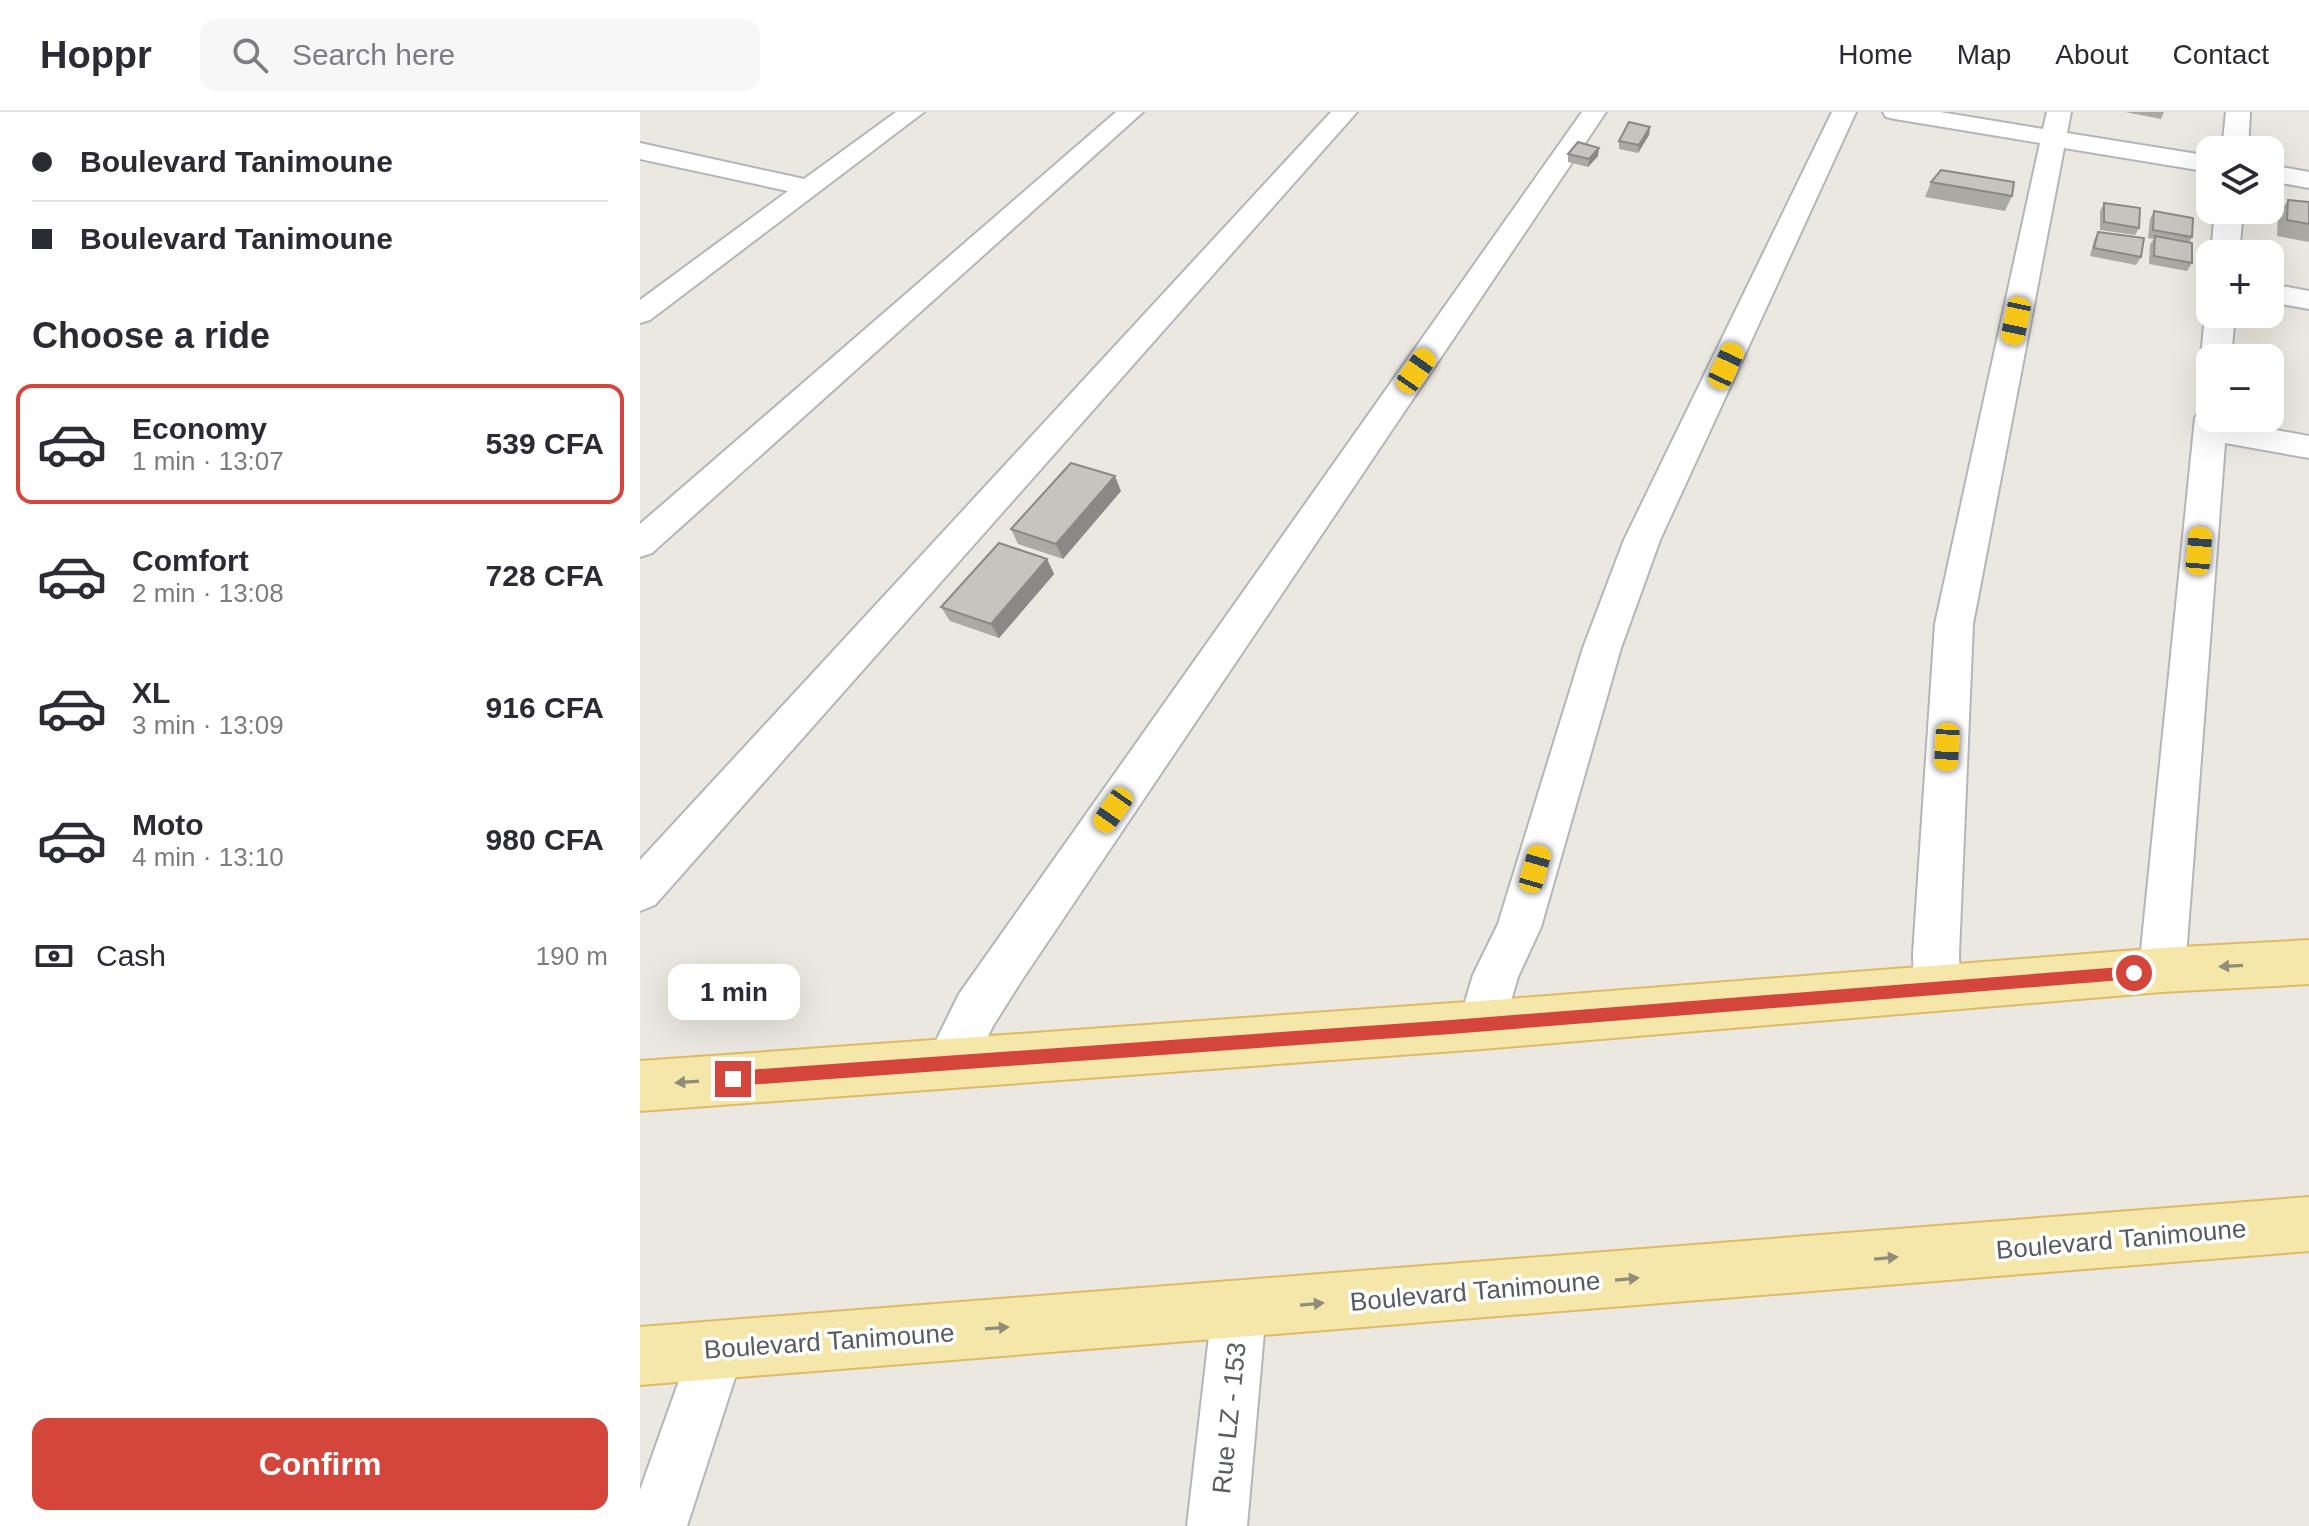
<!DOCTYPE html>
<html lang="en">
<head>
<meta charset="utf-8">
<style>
	:root { --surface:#fff; --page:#f7f7f7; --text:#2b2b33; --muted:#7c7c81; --line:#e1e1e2; --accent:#d4453c }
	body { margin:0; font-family:Arial,sans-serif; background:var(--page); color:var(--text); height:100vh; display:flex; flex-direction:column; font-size:30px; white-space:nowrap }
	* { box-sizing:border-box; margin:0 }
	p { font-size:26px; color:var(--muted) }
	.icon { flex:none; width:44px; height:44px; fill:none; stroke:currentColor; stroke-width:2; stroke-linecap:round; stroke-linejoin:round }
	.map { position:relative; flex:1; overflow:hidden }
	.details { display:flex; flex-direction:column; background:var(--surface); width:640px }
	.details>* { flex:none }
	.banner { display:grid; align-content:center; height:176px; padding:0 32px; background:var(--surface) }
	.buttons { position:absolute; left:1556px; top:24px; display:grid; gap:16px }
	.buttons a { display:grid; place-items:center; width:88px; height:88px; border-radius:16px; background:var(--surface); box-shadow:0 8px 32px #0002; font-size:40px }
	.end { position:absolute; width:36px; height:36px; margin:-18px; border:10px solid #d4453c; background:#fff; box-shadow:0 0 0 4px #fff }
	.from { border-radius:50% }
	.bubble { position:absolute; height:56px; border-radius:16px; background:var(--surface); box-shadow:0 8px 32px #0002; font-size:26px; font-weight:700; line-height:56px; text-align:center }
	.car { position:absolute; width:24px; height:48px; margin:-24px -12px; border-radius:10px; box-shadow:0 0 6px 2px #0007; background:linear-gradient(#f5c518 24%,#345 0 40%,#f5c518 0 76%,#345 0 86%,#f5c518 0) }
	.banner b { display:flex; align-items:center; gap:28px; height:76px; font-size:30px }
	.banner b+b { border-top:2px solid var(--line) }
	.banner i { width:20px; height:20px; background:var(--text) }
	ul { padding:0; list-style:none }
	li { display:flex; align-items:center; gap:24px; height:120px; margin:0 16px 12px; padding:0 16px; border:4px solid transparent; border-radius:16px }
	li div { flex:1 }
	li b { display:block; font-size:30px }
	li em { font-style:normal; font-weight:700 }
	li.on { border-color:var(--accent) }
	li>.icon { width:72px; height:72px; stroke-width:1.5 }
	h2 { padding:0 32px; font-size:36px; line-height:96px }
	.pay { display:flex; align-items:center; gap:20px; height:88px; padding:0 32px; font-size:30px }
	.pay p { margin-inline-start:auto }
	.button { display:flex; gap:16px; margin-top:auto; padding:16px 32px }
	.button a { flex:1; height:92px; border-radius:16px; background:var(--accent); color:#fff; font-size:32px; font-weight:700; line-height:92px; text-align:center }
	header { display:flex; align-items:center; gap:48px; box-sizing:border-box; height:112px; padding:0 40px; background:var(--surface); border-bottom:2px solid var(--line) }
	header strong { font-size:38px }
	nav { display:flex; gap:44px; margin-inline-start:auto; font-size:28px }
	.search { width:560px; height:72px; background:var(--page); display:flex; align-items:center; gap:20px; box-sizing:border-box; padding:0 28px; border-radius:16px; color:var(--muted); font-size:30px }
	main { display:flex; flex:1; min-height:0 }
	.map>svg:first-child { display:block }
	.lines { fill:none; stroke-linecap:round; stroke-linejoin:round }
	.street-casing { stroke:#b3b6b9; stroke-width:4 }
	.primary-casing { stroke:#e0ba63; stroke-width:4 }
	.street { fill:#fff; fill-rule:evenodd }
	.primary { fill:#f5e7aa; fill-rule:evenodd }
	.wall { fill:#aba9a4 }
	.shaded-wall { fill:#8b8986 }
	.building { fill:#c7c4bf; stroke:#8b8986; stroke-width:2 }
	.oneway { fill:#908d79 }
	.route { fill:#d4453c }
	.labels { text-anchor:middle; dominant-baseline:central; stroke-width:7; stroke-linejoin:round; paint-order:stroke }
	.near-street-label { font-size:26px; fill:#595c5f; stroke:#fff }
</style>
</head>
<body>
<header>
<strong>Hoppr</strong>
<div class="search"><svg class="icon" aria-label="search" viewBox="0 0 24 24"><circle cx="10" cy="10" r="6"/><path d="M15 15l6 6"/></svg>Search here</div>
<nav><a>Home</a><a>Map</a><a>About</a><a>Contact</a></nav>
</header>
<main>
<section class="details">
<div class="banner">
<b><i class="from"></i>Boulevard Tanimoune</b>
<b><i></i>Boulevard Tanimoune</b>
</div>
<h2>Choose a ride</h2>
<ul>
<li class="on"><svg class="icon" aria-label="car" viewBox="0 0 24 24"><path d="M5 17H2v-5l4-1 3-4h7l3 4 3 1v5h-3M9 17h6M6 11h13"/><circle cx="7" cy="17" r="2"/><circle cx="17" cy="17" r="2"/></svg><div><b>Economy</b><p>1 min · 13:07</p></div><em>539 CFA</em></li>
<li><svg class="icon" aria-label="car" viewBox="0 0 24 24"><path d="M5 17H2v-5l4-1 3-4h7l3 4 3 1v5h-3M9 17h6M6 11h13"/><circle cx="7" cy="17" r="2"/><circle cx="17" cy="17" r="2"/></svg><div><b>Comfort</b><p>2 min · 13:08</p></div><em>728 CFA</em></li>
<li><svg class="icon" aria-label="car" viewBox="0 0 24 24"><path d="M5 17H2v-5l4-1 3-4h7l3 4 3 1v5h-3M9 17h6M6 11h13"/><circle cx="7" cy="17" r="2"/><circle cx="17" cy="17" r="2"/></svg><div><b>XL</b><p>3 min · 13:09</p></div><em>916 CFA</em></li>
<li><svg class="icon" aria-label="car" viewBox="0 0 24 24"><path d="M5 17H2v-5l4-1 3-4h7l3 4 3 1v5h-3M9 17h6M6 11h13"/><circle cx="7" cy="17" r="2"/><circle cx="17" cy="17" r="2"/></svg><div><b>Moto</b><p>4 min · 13:10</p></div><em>980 CFA</em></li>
</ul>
<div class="pay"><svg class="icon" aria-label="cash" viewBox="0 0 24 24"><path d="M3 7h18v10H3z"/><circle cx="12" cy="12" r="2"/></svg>Cash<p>190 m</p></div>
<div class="button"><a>Confirm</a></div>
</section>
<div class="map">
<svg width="1669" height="1414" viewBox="0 0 1669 1414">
	<rect width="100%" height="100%" fill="#eae8e0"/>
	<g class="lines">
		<!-- street casing -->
		<g class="street-casing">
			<path id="street" d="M256,0H284L10,208L0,211V188L148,79L0,47V31L164,67Z
				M476,0H503L12,441L0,445V412Z
				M691,0H717L15,793L0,799V748Z
				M942,0H966L382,868L353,914L326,968L309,974L292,968L285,951L319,882Z
				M1192,0H1216L1020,428L981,536L901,815L878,865L859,929L842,936L825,929L818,913L833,863L858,812L943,536L984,428Z
				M1243,0H1300L1403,17L1407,0H1431L1427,21L1570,44V60L1424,36L1333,512L1319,842L1320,877L1313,892L1297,899L1281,892L1274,877L1273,842L1295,512L1400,31L1255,7L1246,5Z
				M1586,0H1610L1608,38H1582Z
				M1630,53L1669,60V76L1630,69Z
				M1575,98H1603L1599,142H1571Z
				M1630,172L1669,179V197L1630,190Z
				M1570,196V202H1595L1591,246H1570V254L1561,246L1565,202Z
				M1570,296V306H1587V309L1669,324V346L1585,331L1545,858L1538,873L1522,879L1506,873L1499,858L1555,306L1560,299Z
				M599,1171L618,1179L626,1198L607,1414H547L572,1198L580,1179Z
				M77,1211L96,1219L104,1238L47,1414H0V1378L50,1238L58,1219Z"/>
		</g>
		<!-- primary casing -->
		<g class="primary-casing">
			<path id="primary" d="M1669,828V872L1522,880L842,937L0,999V949L842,889L1522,836Z
				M1669,1085V1139L0,1273V1215Z"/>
		</g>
		<!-- street -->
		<use href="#street" class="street"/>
		<!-- primary -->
		<use href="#primary" class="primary"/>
	</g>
	<!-- wall -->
	<path class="wall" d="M1485,0H1524L1521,7Z
		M1010,15L1009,23L998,41L979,37V29Z
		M928,42L958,44L948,55L928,50Z
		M1291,70L1372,84L1365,99L1285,85Z
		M1648,88L1669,90V130L1637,124L1638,104Z
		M1464,91L1499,116L1495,123L1460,118V99Z
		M1514,99L1552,125L1549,131L1552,151L1547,159L1509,152L1510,132L1514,127L1508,126L1510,107Z
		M1458,120L1501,145L1496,153L1450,144L1454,128Z
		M481,379L423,447L378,432L371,417Z
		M407,447L414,462L359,526L310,509L301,495Z"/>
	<!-- shaded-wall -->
	<path class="shaded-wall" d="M1010,15L1009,23L998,41L999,33Z
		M959,36L958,44L948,55L949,47Z
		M475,364L481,379L423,447L416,432Z
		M407,447L414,462L359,526L351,512Z"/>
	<!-- building -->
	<path class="building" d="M989,10L1010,15L999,33L979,29Z
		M938,30L959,36L949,47L928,42Z
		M1301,58L1374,70L1372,84L1291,70Z
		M1648,88L1669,90V112L1647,108Z
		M1464,91L1500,96L1499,116L1464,110Z
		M1514,99L1553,106L1552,125L1513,118Z
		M1458,120L1504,126L1501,145L1454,136Z
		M1515,124L1552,131V151L1514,144Z
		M431,351L475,364L416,432L371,417Z
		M359,431L407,447L351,512L301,495Z"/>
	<!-- one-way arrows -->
	<defs><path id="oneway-solid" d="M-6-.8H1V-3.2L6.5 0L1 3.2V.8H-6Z" transform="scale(2)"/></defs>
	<g class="oneway">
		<use href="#oneway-solid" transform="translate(1591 854) rotate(177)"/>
		<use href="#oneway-solid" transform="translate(47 970) rotate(176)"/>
		<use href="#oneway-solid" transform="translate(1246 1146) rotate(-5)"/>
		<use href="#oneway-solid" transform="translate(987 1167) rotate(-5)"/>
		<use href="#oneway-solid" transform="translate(672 1192) rotate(-5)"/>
		<use href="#oneway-solid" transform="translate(357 1216) rotate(-4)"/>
	</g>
	<!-- route -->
	<path class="route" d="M1494,854L1501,861L1494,867L811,922L93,974L85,967L93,959L811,908Z"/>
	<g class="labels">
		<!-- near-street labels -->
		<g class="near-street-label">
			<text transform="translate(1481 1127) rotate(-5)">Boulevard Tanimoune</text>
			<text transform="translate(835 1179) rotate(-5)">Boulevard Tanimoune</text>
			<text transform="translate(189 1229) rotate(-4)">Boulevard Tanimoune</text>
			<text transform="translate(589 1306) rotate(-84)">Rue LZ - 153</text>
		</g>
	</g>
</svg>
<div class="buttons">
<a><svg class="icon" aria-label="layers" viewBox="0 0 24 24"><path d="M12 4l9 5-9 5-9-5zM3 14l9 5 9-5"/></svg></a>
<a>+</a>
<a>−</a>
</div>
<i class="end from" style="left:1494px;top:861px"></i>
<i class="end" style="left:93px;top:967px"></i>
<div class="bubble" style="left:28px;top:852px;width:132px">1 min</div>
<i class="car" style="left:1376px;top:209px;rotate:192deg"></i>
<i class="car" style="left:1086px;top:254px;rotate:25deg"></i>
<i class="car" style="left:776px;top:259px;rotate:35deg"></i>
<i class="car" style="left:1559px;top:439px;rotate:5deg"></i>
<i class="car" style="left:1307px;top:635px;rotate:183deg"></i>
<i class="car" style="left:473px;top:698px;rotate:215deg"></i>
<i class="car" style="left:895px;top:757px;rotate:16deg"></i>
</div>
</main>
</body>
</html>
